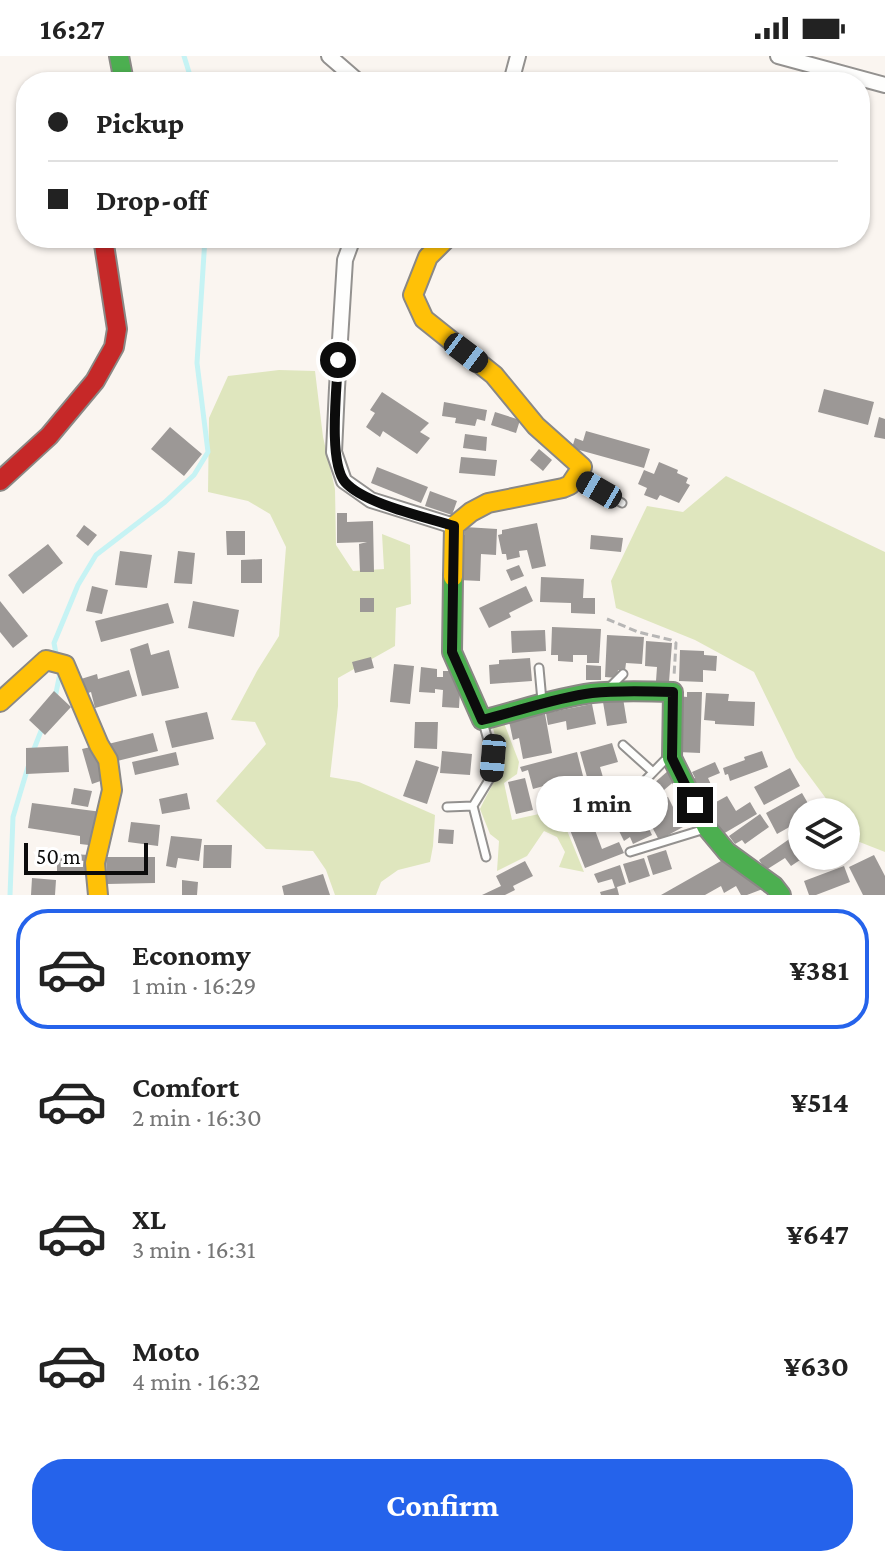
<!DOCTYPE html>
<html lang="en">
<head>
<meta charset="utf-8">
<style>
	:root { --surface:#fff; --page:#f2f2f2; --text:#222; --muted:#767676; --line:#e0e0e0; --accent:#2563eb }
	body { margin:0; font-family:"Crimson Pro",serif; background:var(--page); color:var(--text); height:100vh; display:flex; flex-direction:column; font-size:30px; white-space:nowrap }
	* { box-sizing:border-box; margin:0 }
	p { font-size:26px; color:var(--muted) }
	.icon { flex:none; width:44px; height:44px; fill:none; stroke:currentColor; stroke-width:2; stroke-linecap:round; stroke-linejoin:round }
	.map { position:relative; height:839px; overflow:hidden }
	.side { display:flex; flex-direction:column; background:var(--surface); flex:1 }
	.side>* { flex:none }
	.guide { position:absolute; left:16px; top:16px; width:854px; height:176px; border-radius:32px; box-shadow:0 2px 6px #0004; display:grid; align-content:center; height:176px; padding:0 32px; background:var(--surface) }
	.controls { position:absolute; left:788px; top:742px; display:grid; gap:16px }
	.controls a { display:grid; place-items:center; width:72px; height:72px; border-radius:50%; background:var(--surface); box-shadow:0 2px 6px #0004; font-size:40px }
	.scale { position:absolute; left:24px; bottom:20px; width:124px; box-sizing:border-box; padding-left:8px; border:4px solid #0c0c0c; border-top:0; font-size:22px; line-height:28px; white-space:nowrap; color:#0c0c0c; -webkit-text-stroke:6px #fff; paint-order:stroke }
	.end { position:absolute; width:36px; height:36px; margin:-18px; border:10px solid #0c0c0c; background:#fff; box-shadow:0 0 0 4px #fff }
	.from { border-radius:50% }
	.bubble { position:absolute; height:56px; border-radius:28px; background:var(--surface); box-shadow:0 2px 6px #0004; font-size:26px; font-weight:700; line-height:56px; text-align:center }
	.car { position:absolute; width:24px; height:48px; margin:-24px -12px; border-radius:10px; box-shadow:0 0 6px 2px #0007; background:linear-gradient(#222 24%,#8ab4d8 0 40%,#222 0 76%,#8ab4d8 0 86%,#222 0) }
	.guide b { display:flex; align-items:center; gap:28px; height:76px; font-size:30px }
	.guide b+b { border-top:2px solid var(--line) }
	.guide i { width:20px; height:20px; background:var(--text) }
	ul { padding:14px 0 0; list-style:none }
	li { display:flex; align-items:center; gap:24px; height:120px; margin:0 16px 12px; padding:0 16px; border:4px solid transparent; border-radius:32px }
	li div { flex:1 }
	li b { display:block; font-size:30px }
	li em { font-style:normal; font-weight:700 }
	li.selected { border-color:var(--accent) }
	li>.icon { width:72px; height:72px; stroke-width:1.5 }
	.action { display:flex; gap:16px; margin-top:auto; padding:16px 32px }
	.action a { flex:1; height:92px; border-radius:32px; background:var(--accent); color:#fff; font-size:32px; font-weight:700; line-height:92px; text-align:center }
	.status { display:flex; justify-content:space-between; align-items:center; height:56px; padding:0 40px; background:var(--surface); direction:ltr }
	.status svg { height:22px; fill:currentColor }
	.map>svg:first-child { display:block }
	.forest { fill:#dfe6be }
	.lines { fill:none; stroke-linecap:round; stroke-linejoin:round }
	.stream { stroke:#c6f3f4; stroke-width:5 }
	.building { fill:#9c9896 }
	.lane-casing { stroke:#93918f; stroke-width:11 }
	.street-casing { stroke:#93918f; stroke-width:18 }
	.fast-casing { stroke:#8a8885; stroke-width:22 }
	.slow-casing { stroke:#8a8885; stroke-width:22 }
	.jam-casing { stroke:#8a8885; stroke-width:22 }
	.path { stroke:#b7b6b5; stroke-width:3; stroke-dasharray:8 4; stroke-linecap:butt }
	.lane { stroke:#fefefd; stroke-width:7 }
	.street { stroke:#fefefd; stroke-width:14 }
	.fast { stroke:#4caf50; stroke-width:18 }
	.slow { stroke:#ffc107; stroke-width:18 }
	.jam { stroke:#c62828; stroke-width:18 }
	.route { stroke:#0c0c0c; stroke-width:10 }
</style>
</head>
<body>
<div class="status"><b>16:27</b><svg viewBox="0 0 49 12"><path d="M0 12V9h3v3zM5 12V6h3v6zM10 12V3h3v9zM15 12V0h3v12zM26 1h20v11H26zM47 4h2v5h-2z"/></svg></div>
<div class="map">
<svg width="885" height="839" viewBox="0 0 885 839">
	<rect width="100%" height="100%" fill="#faf5f0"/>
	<!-- forest -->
	<path class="forest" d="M279,314L315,315L323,381L335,433L336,489L353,515L384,513L382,478L410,489L411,548L396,552L395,590L338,622V650L330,721L359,726L435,759L433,790L430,806L398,814L381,826L376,839H335L326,814L313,795L266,793L216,745L266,688L255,666L231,664L257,615L279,580L286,491L270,458L248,445L208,436L209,362L228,320Z
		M726,420L885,496V796L857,785L846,770V756H836L796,702L754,616L695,584L616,552L611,525L647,450L683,456Z
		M504,667L519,706L517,718L504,727L512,764L539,758L549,766L564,767L584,816L559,811L565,796L557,781L544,775L527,800L497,815L499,785L490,778L480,753C499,714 505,717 493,672Z"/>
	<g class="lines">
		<!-- stream -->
		<path class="stream" d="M184,0L192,26
			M57,603L54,587L78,529L96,499L165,446L194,419L208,396L197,307L205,182
			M55,642L60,617
			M32,698L43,670
			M10,839L13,761L28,711"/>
	</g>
	<!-- building -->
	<path class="building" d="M824,333L874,346L868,369L818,356Z
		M382,336L429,367L420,376L430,382L417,398L383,375L380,381L366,371L375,357L370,354Z
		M444,346L487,354L485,365L477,363L475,370L455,367L456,362L442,360Z
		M495,356L520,364L516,377L491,369Z
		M879,361L885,363V383L874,381Z
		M170,371L202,398L184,420L151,393Z
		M586,375L650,393L644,412L572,392L575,382L583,385Z
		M465,378L487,381L486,395L463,392Z
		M539,393L552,404L543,415L530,404Z
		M461,401L497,404L495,420L459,417Z
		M659,406L678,414L677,417L688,422L686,427L690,429L679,447L660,439L657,444L644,439L647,432L638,428L644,414L654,418Z
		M377,411L428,431L421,447L371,427Z
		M430,435L457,445L452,459L425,450Z
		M337,457H347V466L373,465L374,516H360L359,488L367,486L337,487Z
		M537,467L546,510L532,513L527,494L519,495L520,501L507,504L506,498H502L498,479L502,478V474Z
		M84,469L97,479L88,490L76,480Z
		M465,471L497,473L496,499L481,498L480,525L459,524L461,478L465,479Z
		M226,475H245V499H227Z
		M591,479L623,482L621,496L590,493Z
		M48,488L63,507L23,538L8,519Z
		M120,495L152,499L147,532L115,529Z
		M178,495L195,497L192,528L174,527Z
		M262,503V527H241V504Z
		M519,509L524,520L511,525L506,514Z
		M541,521L584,523L583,542H595V558L571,557V547L540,546Z
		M92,530L108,534L102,558L86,555Z
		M526,530L533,545L509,557L511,561L489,572L479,552Z
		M360,542H374V556H360Z
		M0,545L28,580L13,592L0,576Z
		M193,545L239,554L234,581L188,572Z
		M168,547L174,567L101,586L95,565Z
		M552,571L601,573L599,607H587V599H573V606L558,605V599H551Z
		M545,574L546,595L512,597L511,575Z
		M607,579L644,581L642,608L626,607L625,615L618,614L617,622L605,621Z
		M646,585L672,587L669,626L656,625L657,611L645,610Z
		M148,587L151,599L169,594L179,632L142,640L130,593Z
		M680,594L704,595V599L717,600L716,615L703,614V626L679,625Z
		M371,601L374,612L355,617L352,606Z
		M530,602L532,625L490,628L489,609L499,608V604Z
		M394,608L414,610L410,648L390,646Z
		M586,609L601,610V624H586Z
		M421,611L437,613V621H443V615H452V622H455V629L458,630V635H460L459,652L442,651L443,634L435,633V637L419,636Z
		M129,614L137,640L95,652L91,636L85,638L81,623L97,618L98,623Z
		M54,635L71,651L45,679L29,664Z
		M687,636H702L700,697L678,696L677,640L687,641Z
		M706,637L729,638L728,645L755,646L754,670L715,668V665L704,664Z
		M623,642L627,667L607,670L603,646Z
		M592,648L596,668L567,674L566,665L548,669L546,657Z
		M207,656L214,683L172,692L165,665Z
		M545,658L552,697L523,703L519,682L513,684L509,665Z
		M415,666H438L437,693L414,692Z
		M153,677L158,695L113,706L108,688Z
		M612,687L618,706L600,711L609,742L594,746L580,696Z
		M99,689L109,722L92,728L82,693Z
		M68,690L69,716L26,718V692Z
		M442,695L472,698L470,719L440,717Z
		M762,695L768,711L730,725L728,718L725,719L723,712L745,704L744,701Z
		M176,696L179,709L135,719L132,706Z
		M577,696L584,724L562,729L561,725L533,733L528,714L522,716L520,711Z
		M416,704L439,711L427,748L403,740Z
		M715,706L720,717L708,722L714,735L701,741L693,723L695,722L692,716Z
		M790,712L800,730L764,749L754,731Z
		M669,714L677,723L651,745L648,743L642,748L637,742Z
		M525,722L533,754L516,758L508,726Z
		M74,732L92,735L88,751L71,748Z
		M187,737L190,753L162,758L159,743Z
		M802,737L813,756H802V764L777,778L766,757Z
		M727,740L736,755L750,746L757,758L723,778L707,751Z
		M555,741L564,758L553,765L544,747Z
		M668,741L683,771L659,784L643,754Z
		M635,744L652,779L633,788L630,781L624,785L610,757Z
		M32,747L102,756L97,790L80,788V780L28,772Z
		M760,758L769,771L745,788L742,784L735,788L729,780Z
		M131,766L160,769L158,790L128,786Z
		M592,766L602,793L619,786L624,797L585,812L570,774Z
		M439,773L454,774L453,788L438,787Z
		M798,777L801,781L802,780V800H806L791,810L785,802L766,814L759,804Z
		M171,780L202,783L199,805L178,802L176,812L166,810Z
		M204,789H232L231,812H203Z
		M666,794L672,813L653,819L647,800Z
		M57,797L89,799L88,819L57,817Z
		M874,799L885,820V839H863L849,811Z
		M106,801H155V827L107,828Z
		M728,801L765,832L747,839H741L736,830L724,837L721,830L705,839H661Z
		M644,802L650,820L629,827L623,808Z
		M525,805L533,820L513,830L515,834L505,839H482L501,830L496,820Z
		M620,809L626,828L617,831L619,839H601L600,836L615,832L612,823L598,827L594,818Z
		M844,810L850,826L816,839H809L804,825Z
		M323,818L330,839H284L282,830Z
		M32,822L56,824L55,839H31Z
		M182,824L198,826L197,839H182Z"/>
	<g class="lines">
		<!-- lane casing -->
		<g class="lane-casing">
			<path id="lane" d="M578,422L622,447
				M539,612L542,645
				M609,632L623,618
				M623,689L653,716
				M563,741L583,754L590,755L606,752L630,740L664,705L670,703
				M473,750L486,801
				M447,751L473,750L492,719L493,702L483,666
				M630,796L705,773"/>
		</g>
		<!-- street casing -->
		<g class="street-casing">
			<path id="street" d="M329,0L359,26
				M778,0L885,29
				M511,26L518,0
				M353,182L345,204L337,332L334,396L344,425L371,444L454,470"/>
		</g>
		<!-- fast casing -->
		<g class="fast-casing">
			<path id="fast" d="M119,0L124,26
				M453,521L452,596L482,664C518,655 554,642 592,637C618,634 646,635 673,636L672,702L707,772L727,796L774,830L781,839"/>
		</g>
		<!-- slow casing -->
		<g class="slow-casing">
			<path id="slow" d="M447,182L428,201L413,239L424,263L494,319L536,370L582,411L570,429L563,432L488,447L471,456L454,470L453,521
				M0,646L46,604L65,609L99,689L108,704L112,734L95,807L98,839"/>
		</g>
		<!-- jam casing -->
		<g class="jam-casing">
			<path id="jam" d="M0,425L49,380L95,325L114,291L117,273L103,182"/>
		</g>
		<!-- path -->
		<path class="path" d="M607,563L638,576L671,584L676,587L674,620"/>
		<!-- lane -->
		<use href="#lane" class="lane"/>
		<!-- street -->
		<use href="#street" class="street"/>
		<!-- fast -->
		<use href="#fast" class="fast"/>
		<!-- slow -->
		<use href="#slow" class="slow"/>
		<!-- jam -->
		<use href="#jam" class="jam"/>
	</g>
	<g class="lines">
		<!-- route -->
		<path class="route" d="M338,304C337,331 328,406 345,426C364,448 426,461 454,470L452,596L482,664C519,655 554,642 592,637C619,634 646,635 673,636L672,702L695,749"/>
	</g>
</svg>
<div class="controls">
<a><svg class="icon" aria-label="layers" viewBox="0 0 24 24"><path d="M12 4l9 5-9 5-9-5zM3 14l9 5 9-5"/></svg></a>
</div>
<div class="scale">50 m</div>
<i class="end from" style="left:338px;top:304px"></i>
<i class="end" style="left:695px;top:749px"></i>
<div class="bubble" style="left:536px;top:720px;width:132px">1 min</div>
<i class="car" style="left:466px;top:297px;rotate:127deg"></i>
<i class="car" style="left:599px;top:434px;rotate:300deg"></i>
<i class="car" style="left:493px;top:702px;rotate:185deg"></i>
<div class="guide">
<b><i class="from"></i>Pickup</b>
<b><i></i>Drop-off</b>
</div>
</div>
<section class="side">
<ul>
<li class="selected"><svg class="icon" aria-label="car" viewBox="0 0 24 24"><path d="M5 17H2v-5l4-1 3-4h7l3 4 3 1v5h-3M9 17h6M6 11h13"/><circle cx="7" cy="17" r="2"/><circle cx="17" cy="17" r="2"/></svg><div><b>Economy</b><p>1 min · 16:29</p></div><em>¥381</em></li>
<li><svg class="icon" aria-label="car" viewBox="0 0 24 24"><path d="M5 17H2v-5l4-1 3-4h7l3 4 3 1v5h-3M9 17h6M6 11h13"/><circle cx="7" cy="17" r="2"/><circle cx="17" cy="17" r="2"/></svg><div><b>Comfort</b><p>2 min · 16:30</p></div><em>¥514</em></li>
<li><svg class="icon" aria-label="car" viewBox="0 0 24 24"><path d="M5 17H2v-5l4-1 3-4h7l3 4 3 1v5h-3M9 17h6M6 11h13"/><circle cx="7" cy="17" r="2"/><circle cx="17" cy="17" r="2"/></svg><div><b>XL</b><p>3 min · 16:31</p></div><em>¥647</em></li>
<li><svg class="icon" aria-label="car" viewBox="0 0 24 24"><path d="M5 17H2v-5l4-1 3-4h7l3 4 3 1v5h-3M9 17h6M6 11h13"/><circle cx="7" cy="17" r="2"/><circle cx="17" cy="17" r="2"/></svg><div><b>Moto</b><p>4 min · 16:32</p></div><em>¥630</em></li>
</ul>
<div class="action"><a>Confirm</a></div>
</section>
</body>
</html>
